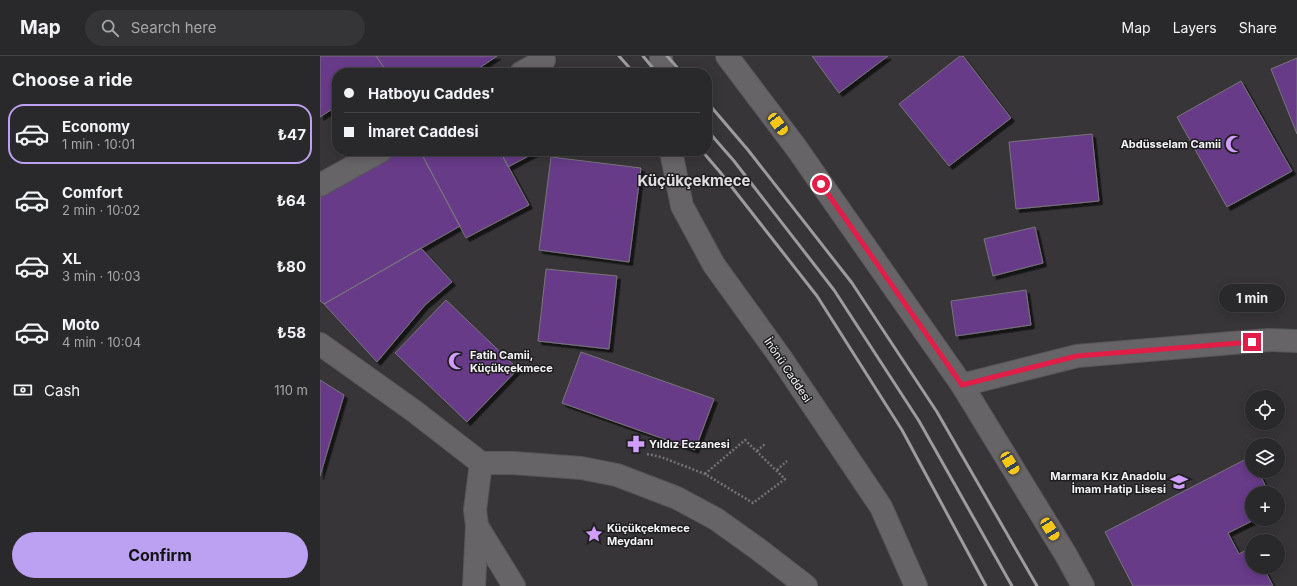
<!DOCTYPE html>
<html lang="en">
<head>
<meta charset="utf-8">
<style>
	:root { --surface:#29282a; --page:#353436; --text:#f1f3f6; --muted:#a5a6a8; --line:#454447; --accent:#bca0f2 }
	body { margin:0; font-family:Inter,sans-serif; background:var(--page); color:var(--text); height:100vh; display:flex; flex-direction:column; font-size:15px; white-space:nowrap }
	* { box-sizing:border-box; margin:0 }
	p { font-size:13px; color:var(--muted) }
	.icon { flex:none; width:22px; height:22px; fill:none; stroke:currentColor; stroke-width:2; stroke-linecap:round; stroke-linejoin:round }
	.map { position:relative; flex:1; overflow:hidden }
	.details { display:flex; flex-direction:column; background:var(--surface); width:320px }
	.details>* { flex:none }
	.hud { position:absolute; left:12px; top:12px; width:380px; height:88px; border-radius:16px; box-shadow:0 2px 10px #0003,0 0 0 1px var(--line); display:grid; align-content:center; height:88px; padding:0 12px; background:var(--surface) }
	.controls { position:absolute; left:925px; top:334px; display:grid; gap:8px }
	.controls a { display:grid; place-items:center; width:40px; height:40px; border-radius:50%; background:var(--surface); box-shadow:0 2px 10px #0003,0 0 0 1px var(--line); font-size:20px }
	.end { position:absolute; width:18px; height:18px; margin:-9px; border:5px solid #e11d48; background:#fff; box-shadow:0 0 0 2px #fff }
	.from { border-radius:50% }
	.bubble { position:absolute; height:28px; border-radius:14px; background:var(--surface); box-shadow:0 2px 10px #0003,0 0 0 1px var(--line); font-size:13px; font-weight:700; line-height:28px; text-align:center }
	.car { position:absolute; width:12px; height:24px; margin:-12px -6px; border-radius:5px; box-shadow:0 0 3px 1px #0007; background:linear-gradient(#f5c518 24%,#345 0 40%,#f5c518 0 76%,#345 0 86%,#f5c518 0) }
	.hud b { display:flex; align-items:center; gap:14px; height:38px; font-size:15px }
	.hud b+b { border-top:1px solid var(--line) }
	.hud i { width:10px; height:10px; background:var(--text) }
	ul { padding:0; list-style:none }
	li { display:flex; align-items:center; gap:12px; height:60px; margin:0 8px 6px; padding:0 4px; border:2px solid transparent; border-radius:16px }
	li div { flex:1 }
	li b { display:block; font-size:15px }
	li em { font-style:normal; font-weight:700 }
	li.current { border-color:var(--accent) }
	li>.icon { width:36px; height:36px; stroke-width:1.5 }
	h2 { padding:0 12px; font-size:18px; line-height:48px }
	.pay { display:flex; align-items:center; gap:10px; height:44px; padding:0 12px; font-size:15px }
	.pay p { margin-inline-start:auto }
	.button { display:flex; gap:8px; margin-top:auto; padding:8px 12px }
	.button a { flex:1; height:46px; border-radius:24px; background:var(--accent); color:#111; font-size:16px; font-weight:700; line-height:46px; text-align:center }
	header { display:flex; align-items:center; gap:24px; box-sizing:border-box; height:56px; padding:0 20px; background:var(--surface); border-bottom:1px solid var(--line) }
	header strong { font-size:19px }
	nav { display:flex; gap:22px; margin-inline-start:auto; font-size:14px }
	.search { width:280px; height:36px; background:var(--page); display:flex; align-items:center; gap:10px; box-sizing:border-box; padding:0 14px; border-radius:22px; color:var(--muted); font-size:15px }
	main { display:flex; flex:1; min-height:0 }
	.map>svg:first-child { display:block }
	.building { fill:#673b89; stroke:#777679; filter:url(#shadow) }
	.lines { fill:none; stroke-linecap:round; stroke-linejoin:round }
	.street-casing { stroke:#565557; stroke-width:24 }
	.secondary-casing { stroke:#565557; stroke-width:24 }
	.path { stroke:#737274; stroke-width:2.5; stroke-dasharray:2 2; stroke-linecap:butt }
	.street { stroke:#666467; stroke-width:22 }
	.secondary { stroke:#666467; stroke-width:22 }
	.rail { stroke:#9c9b9d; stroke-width:3 }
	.route { stroke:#e11d48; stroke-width:5 }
	.labels { text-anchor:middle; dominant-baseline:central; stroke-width:3; stroke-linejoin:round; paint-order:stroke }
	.poi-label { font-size:11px; font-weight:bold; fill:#f4f3f5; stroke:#1e1d1f; text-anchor:start }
	.street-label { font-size:11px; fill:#f4f3f5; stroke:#1e1d1f }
	.district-label { font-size:15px; font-weight:bold; fill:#e0dee1; stroke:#1e1d1f }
</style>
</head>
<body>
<header>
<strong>Map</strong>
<div class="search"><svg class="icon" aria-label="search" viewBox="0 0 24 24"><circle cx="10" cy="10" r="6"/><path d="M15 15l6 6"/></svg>Search here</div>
<nav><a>Map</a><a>Layers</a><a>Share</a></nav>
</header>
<main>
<section class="details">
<h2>Choose a ride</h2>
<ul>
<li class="current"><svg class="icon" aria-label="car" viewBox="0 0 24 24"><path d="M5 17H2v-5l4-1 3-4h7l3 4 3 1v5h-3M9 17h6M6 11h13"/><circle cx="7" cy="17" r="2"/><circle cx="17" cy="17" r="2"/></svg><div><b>Economy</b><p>1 min · 10:01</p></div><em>₺47</em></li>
<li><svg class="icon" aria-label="car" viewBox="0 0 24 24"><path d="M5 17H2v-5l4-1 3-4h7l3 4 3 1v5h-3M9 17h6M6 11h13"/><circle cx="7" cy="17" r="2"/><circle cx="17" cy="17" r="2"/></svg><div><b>Comfort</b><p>2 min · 10:02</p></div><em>₺64</em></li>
<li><svg class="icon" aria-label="car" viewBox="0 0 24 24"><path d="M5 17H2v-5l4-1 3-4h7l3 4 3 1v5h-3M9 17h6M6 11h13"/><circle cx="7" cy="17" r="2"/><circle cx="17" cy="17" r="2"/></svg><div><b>XL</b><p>3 min · 10:03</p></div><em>₺80</em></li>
<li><svg class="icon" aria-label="car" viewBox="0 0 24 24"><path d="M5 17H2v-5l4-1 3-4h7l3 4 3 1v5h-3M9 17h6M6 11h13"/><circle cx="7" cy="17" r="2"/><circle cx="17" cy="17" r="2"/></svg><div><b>Moto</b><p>4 min · 10:04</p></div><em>₺58</em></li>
</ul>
<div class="pay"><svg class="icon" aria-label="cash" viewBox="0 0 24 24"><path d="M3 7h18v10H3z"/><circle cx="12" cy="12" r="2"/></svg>Cash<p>110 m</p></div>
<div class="button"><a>Confirm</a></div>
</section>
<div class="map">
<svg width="977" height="530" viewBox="0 0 977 530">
	<defs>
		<filter id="shadow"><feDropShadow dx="3.5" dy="3.5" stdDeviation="0" flood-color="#0009"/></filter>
	</defs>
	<rect width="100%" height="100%" fill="#373538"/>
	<!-- building -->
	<path class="building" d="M0,0H56L67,16L65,17H17V50L0,61Z
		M56,0H177L152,17H68Z
		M492,0H568L519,37Z
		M640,0H643L691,62L629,110L579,48Z
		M977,2V78L951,13Z
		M921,25L972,115L907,151L857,61Z
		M772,78L779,145L696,153L689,86Z
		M77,95H100L140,170L4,248L0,245V136Z
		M100,95H180L209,149L146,182Z
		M180,95H218L188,111Z
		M231,101L321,112L309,206L219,194Z
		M715,171L723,207L673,220L664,183Z
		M101,192L132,226L105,249L57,306L4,248Z
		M226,213L297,220L289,293L218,285Z
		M706,234L711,269L636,280L631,245Z
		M126,244L198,313L147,366L75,297Z
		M261,296L394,343L375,394L242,347Z
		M0,324L24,339L0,420Z
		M930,401L932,404V415H938L949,437H932V463H936L908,477L919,498L932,491V511H943L953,530H813L785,476Z"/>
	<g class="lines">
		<!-- street casing -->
		<g class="street-casing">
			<path id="street" d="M201,17L224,4
				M0,129L61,95"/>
		</g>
		<!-- secondary casing -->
		<g class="secondary-casing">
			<path id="secondary" d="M341,0L342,17
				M407,0L475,90L642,329L746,499L763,530
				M351,95L362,150L394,209L461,302L561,451L596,530
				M0,288L94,355L161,407H193L261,412L297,419L357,442L396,463L438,493L486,530
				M642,329L757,300L948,284L977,285
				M157,470L194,530
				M154,530L157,470L155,454L161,407"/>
		</g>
		<!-- path -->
		<path class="path" d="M437,395L445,388
			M327,398L341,401L385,418L433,447L465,423L425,384L385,418
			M457,414L467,405"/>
		<!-- street -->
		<use href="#street" class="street"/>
		<!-- secondary -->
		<use href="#secondary" class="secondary"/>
		<!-- rail -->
		<path class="rail" d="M299,0L314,17
			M323,0L337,17
			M347,0L362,17
			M387,46L428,94L532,227L617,356L717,530
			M387,74L414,105L514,234L599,365L692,530
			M382,95L400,116L497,240L582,374L666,530"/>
	</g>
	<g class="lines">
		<!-- route -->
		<path class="route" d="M501,128L642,329L757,300L932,286"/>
	</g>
	<!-- icons -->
	<defs>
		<g id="mosque-bare" transform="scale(1.38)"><path d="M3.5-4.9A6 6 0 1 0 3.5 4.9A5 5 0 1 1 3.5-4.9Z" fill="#d19dfe" stroke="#1e1d1f" stroke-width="2.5" paint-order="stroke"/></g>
		<g id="pharmacy-bare" transform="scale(1.38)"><path d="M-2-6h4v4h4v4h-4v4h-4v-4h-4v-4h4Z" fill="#d19dfe" stroke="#1e1d1f" stroke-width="2.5" paint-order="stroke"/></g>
		<g id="school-bare" transform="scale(1.38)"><path d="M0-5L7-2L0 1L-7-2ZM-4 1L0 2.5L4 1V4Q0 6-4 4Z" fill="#d19dfe" stroke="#1e1d1f" stroke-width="2.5" paint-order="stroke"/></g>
		<g id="sight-bare" transform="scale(1.38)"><path d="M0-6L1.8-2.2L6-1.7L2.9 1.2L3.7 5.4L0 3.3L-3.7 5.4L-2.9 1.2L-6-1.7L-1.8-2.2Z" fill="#d19dfe" stroke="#1e1d1f" stroke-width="2.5" paint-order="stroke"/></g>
	</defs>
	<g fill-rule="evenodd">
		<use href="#mosque-bare" x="914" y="88"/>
		<use href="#mosque-bare" x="137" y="305"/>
		<use href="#pharmacy-bare" x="316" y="388"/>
		<use href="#school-bare" x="859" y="426"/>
		<use href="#sight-bare" x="274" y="478"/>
	</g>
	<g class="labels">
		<!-- poi labels -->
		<g class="poi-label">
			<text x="901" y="88" text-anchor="end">Abdüsselam Camii</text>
			<text x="150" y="299">Fatih Camii,<tspan x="150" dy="13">Küçükçekmece</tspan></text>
			<text x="329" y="388">Yıldız Eczanesi</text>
			<text x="846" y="420" text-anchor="end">Marmara Kız Anadolu<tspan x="846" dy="13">İmam Hatip Lisesi</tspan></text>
			<text x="287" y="472">Küçükçekmece<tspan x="287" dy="13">Meydanı</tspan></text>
		</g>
		<!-- street labels -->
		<g class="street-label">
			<text transform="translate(468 314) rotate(56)">İnönü Caddesi</text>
		</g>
		<!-- district labels -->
		<g class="district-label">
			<text x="374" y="124">Küçükçekmece</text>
		</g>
	</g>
</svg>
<div class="controls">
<a><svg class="icon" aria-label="locate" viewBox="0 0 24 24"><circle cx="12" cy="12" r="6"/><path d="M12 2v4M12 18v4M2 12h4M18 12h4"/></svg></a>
<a><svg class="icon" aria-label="layers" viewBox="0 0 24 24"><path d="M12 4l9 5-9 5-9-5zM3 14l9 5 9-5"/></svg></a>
<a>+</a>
<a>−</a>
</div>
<i class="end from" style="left:501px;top:128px"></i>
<i class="end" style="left:932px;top:286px"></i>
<div class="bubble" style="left:899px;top:228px;width:66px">1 min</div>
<i class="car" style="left:458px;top:68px;rotate:143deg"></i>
<i class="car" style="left:690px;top:407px;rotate:149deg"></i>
<i class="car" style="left:730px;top:473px;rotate:148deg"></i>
<div class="hud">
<b><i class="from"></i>Hatboyu Caddes'</b>
<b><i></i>İmaret Caddesi</b>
</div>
</div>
</main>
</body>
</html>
